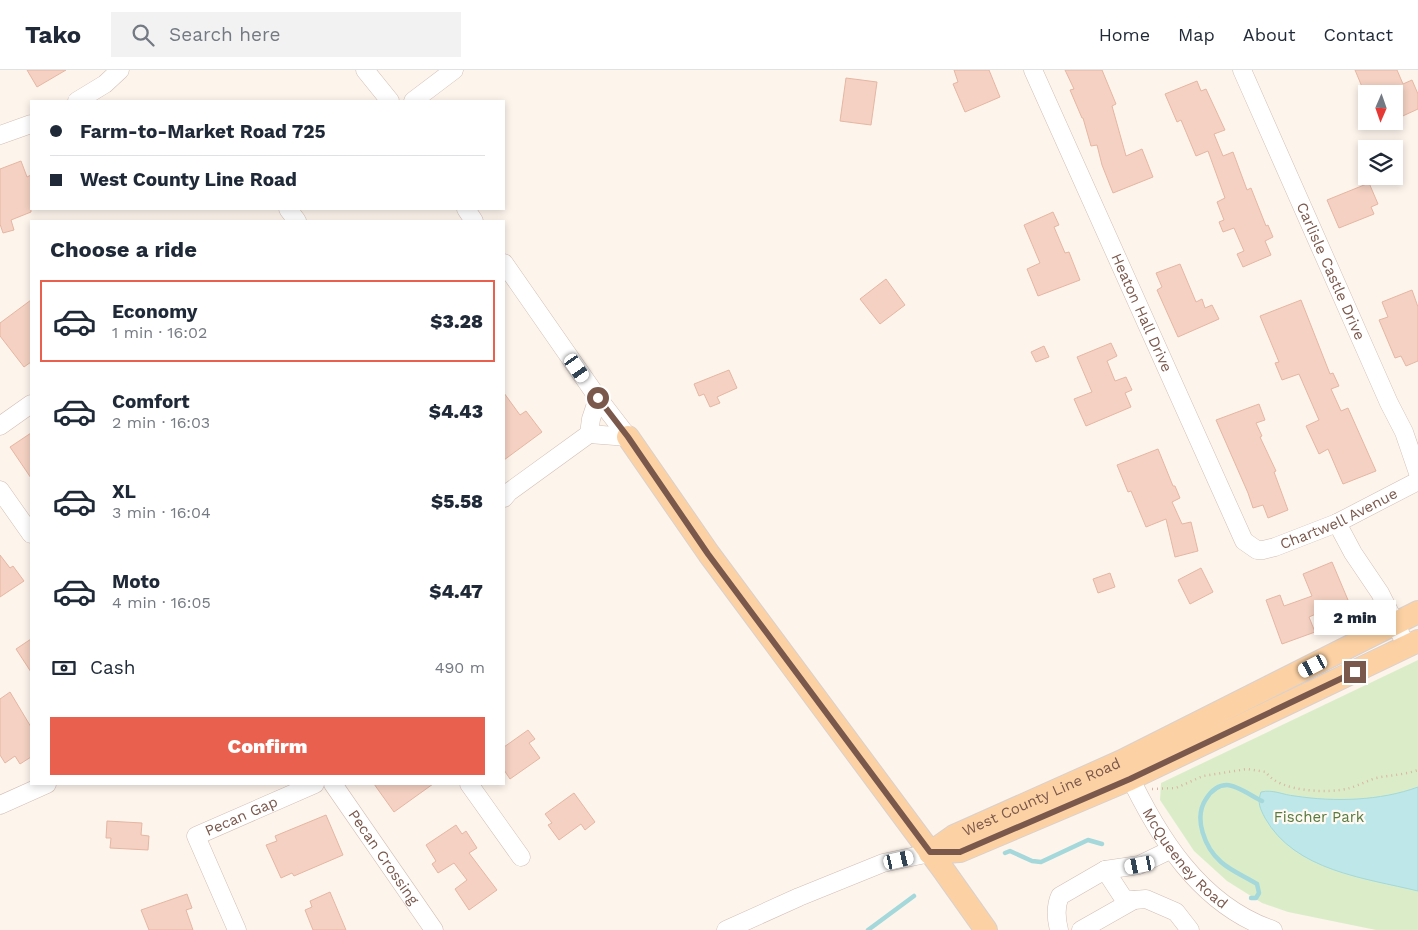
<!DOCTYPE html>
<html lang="en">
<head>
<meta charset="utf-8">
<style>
	:root { --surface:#fff; --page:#f2f2f3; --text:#1f2937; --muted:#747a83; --line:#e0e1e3; --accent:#e9604f }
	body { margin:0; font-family:"Work Sans",sans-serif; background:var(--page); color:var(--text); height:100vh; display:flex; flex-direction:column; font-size:19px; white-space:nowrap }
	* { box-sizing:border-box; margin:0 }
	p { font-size:16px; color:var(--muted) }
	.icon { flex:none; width:28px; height:28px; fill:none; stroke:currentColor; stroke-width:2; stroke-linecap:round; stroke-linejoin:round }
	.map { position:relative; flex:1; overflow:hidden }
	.side { position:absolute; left:30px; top:150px; width:475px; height:565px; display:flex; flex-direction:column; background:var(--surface); border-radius:0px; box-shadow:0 2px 8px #0003 }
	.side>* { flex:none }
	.guide { position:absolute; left:30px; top:30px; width:475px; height:110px; border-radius:0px; box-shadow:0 2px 8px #0003; display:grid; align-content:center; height:110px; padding:0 20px; background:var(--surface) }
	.needle { width:32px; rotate:182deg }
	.tools { position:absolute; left:1358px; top:15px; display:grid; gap:10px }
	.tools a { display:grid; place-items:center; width:45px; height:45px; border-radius:0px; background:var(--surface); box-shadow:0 2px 8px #0003; font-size:25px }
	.end { position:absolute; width:22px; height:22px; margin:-11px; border:6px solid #7b584c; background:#fff; box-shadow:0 0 0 2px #fff }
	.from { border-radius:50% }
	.bubble { position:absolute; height:35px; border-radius:0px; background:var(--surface); box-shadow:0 2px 8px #0003; font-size:16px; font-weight:800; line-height:35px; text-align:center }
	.car { position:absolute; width:15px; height:30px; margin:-15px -8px; border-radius:6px; box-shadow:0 0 4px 1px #0007; background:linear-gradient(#fff 24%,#345 0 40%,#fff 0 76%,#345 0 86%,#fff 0) }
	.guide b { display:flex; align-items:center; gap:18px; height:48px; font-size:19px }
	.guide b+b { border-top:1px solid var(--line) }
	.guide i { width:12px; height:12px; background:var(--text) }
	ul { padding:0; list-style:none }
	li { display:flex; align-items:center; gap:15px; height:82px; margin:0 10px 8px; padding:0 10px; border:2px solid transparent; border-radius:0px }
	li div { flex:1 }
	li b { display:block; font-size:19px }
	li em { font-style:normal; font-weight:800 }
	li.selected { border-color:var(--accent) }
	li>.icon { width:45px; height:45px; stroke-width:1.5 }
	h2 { padding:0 20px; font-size:22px; line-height:60px }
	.pay { display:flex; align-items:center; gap:12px; height:55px; padding:0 20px; font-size:19px }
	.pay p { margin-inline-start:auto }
	.primary-button { display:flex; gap:10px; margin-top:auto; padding:10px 20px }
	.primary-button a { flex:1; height:58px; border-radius:0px; background:var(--accent); color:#fff; font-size:20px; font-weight:800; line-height:58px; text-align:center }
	header { display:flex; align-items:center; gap:30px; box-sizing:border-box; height:70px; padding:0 25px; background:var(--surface); border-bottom:1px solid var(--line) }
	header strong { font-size:24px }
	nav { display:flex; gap:28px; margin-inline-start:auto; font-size:18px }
	.search { width:350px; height:45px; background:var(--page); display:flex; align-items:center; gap:12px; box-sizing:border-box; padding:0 18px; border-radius:0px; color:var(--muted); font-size:19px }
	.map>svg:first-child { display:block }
	.green { fill:#dbedc8 }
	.water { fill:#bee7e9; stroke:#a4d8db }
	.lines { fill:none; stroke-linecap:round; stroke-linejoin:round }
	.stream { stroke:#a4d8db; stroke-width:4.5 }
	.building { fill:#f4d1c2; stroke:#e7b5a2 }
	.minor-casing { stroke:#d3bdb3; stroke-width:19 }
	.major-casing { stroke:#dad0cd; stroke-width:24 }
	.path { stroke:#dab3a4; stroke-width:2.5; stroke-dasharray:1 4; stroke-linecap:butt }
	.minor { stroke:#fff; stroke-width:18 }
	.major { stroke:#fcd2a4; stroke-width:22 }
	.route { stroke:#7b584c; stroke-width:6 }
	.labels { text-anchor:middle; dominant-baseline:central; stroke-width:4.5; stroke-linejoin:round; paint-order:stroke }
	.street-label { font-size:15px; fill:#7b584c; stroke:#fff9f3 }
	.park-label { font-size:15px; fill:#587a41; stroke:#fff9f3 }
</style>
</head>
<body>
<header>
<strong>Tako</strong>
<div class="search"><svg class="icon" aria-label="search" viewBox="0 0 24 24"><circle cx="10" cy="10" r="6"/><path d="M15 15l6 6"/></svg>Search here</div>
<nav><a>Home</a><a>Map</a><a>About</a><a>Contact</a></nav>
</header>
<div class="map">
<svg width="1418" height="860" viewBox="0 0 1418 860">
	<rect width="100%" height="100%" fill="#fdf5ec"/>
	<!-- green -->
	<path class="green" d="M1418,590V860H1376L1288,842L1262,833L1227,811L1194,781L1160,730L1161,713Z"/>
	<!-- water -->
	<path class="water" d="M1418,717V821C1365,808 1295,801 1265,748C1260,738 1257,733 1261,722C1273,719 1283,725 1295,726C1334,732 1380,731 1418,717Z"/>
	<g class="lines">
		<!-- stream -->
		<path class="stream" d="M1005,783L1010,781L1032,791L1041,792L1088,770L1102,774
			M1251,828H1256L1259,823L1257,814C1246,807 1231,801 1221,792C1205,778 1193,748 1206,729C1211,721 1217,715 1227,715C1237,715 1253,727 1262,731
			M868,860L914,826"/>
	</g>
	<!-- building -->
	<path class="building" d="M27,0H66L37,17Z
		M954,0H989L1000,27L965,42L953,14L958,12Z
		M1065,0H1102L1116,34L1112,36L1126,86L1142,79L1153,107L1113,123L1102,95L1097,75L1091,76L1083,48H1082L1070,20L1074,19Z
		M1355,0H1397L1403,14L1412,10L1418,24V39L1394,50V24H1365Z
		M846,8L877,12L871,55L840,51Z
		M1197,11L1201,21L1206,19L1225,60L1214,64L1223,86L1233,82L1247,120L1251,118L1266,156L1268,155L1273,167L1265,171L1271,185L1243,197L1237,184L1244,181L1234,158L1223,162L1219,152L1224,150L1217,132L1225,128L1208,81L1196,86L1181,50L1177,52L1165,24Z
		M21,91L27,107L31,105V142L11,150L14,160L3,163L0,154V99Z
		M1369,113L1378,134L1371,137L1374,144L1339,158L1327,130Z
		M1053,142L1059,155L1054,157L1065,183L1069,182L1080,210L1038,226L1027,199L1040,193L1024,155Z
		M1180,194L1196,232L1202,229L1205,238L1212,235L1219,249L1178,267L1157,220L1162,217L1156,203Z
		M886,209L905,235L880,254L860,229Z
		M1412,220L1418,237V291L1406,296L1401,286L1395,288L1379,250L1388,247L1382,232Z
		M31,230V292L24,297L0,266V253Z
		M1301,230L1330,304L1333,303L1339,316L1331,319L1341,341L1348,338L1376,401L1343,414L1328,379L1319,384L1306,356L1319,350L1299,304L1282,310L1275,293L1279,292L1260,246Z
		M1111,273L1117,286L1107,291L1115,311L1126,307L1132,320L1125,323L1131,337L1086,356L1074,329L1092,322L1077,287Z
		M1044,276L1049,287L1036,292L1031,282Z
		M729,300L737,318L717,327L720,333L710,337L704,324L699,326L694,314Z
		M504,323L520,345L526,341L542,362L504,390Z
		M1259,334L1265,350L1256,353L1262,366L1260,367L1276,401L1274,402L1288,440L1268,448L1263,435L1253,438L1248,423L1216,350Z
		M31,363V408L10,377Z
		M1158,379L1173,416H1175L1180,428L1172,432L1182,454L1191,452L1198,481L1175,487L1166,449L1146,457L1131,421L1128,422L1117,395Z
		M0,485L10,498L13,496L24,511L0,527Z
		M1332,492L1348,530L1309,547L1315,562L1282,574L1266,530L1280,525L1284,536L1312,526L1303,504Z
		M1201,498L1213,522L1190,534L1178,510Z
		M1110,503L1115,517L1098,523L1093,509Z
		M31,569V602L16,579Z
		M10,622L31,657V687L20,694L15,686L5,693L0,685V629Z
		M528,660L535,669L529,673L540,688L510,709L504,700V677Z
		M374,714H433L394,742Z
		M574,723L595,752L585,760L581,754L559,770L548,755L552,753L545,744Z
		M326,745L343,785L294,806L292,803L281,808L266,775L277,771L275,766Z
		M107,751L142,753L141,765L149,766L148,780L110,778L111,768H106Z
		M456,755L462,764L466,761L477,778L469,783L497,820L469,840L455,819L467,810L454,793L438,803L432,794L436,791L426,775Z
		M330,822L346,860H313L305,840L312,837L310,831Z
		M187,824L192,838L186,840L193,860H149L141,840Z"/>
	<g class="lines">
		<!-- minor casing -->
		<g class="minor-casing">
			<g id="minor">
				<path d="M365,0L390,31"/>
				<path id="s1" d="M1033,0L1244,471L1257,480H1263L1275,477L1337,453L1418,411"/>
				<path id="s2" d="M1242,0L1389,333L1404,362L1418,403"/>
				<path d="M77,31L105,14L120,0"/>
				<path d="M413,31L454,0"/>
				<path d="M0,65L31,54"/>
				<path d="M288,139L297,151"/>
				<path d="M466,139L474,151"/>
				<path d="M504,193L598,328L628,367"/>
				<path d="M0,356L31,334"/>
				<path d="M589,364L591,349L598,328"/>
				<path d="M0,420L31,464"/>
				<path d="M504,428L509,422L589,364L628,367"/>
				<path d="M1337,453L1353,483L1380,523L1407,577"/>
				<path id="s3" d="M1126,699C1157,765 1199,835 1273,860"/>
				<path id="s4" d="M333,714L434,860"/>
				<path d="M469,714L521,787"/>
				<path d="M0,735L47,714"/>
				<path d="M1105,800L1124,829L1134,830L1146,829L1176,842L1190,860"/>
				<path id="s5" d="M237,860L196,766L315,714"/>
				<path d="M726,860L799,827L883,793L930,783"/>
				<path d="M1059,860C1056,848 1055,837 1060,826L1105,800L1139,795L1170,780"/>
				<path d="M1081,860L1134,830"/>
			</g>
		</g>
		<!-- major casing -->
		<g class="major-casing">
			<g id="major">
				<path d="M628,367L709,484L942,798L986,860"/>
				<path id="s6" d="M930,783L954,766L1122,691L1418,542"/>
				<path d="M930,783L960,781L1130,709L1418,571"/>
			</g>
		</g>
		<!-- path -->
		<path class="path" d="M1152,719L1176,718L1203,706L1247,699L1266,702C1278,722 1330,724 1350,718C1359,715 1367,711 1376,708C1390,705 1404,705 1418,700"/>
		<!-- minor -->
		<use href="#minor" class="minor"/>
		<!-- major -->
		<use href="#major" class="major"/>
	</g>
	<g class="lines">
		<!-- route -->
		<path class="route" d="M598,328L628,367L708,484L930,782H960L1130,709L1355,602"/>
	</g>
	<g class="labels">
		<!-- street labels -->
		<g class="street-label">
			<text stroke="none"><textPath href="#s2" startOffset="220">Carlisle Castle Drive</textPath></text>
			<text stroke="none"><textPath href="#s1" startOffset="266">Heaton Hall Drive</textPath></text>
			<text stroke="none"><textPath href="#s1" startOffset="620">Chartwell Avenue</textPath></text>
			<text stroke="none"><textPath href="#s6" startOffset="125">West County Line Road</textPath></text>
			<text stroke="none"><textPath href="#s5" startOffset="152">Pecan Gap</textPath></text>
			<text stroke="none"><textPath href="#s3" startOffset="108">McQueeney Road</textPath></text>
			<text stroke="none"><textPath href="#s4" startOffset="89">Pecan Crossing</textPath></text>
		</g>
		<!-- park labels -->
		<g class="park-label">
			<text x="1319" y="747">Fischer Park</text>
		</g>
	</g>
</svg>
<div class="tools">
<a><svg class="needle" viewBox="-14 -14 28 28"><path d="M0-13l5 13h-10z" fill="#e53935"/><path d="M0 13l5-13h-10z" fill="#747a83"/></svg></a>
<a><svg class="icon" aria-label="layers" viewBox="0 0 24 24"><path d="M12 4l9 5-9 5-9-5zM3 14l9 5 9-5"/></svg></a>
</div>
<i class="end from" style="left:598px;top:328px"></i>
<i class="end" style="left:1355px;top:602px"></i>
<div class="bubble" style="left:1314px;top:530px;width:82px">2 min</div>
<i class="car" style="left:577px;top:298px;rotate:145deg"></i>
<i class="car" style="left:1313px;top:596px;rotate:243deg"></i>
<i class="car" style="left:899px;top:790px;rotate:77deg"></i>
<i class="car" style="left:1140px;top:795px;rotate:259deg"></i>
<div class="guide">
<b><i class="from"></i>Farm-to-Market Road 725</b>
<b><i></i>West County Line Road</b>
</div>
<section class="side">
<h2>Choose a ride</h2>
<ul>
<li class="selected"><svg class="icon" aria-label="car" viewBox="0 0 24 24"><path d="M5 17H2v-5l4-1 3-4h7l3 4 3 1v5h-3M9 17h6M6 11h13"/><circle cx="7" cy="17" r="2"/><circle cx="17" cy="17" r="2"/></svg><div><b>Economy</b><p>1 min · 16:02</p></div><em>$3.28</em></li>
<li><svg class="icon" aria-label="car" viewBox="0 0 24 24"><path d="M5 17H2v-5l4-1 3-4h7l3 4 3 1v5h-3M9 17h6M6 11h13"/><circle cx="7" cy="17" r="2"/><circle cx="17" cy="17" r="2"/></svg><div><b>Comfort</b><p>2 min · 16:03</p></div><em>$4.43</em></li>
<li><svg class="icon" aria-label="car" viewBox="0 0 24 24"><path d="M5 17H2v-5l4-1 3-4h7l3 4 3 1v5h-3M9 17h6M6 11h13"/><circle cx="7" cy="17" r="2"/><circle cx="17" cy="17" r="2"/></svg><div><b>XL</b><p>3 min · 16:04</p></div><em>$5.58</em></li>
<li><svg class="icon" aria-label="car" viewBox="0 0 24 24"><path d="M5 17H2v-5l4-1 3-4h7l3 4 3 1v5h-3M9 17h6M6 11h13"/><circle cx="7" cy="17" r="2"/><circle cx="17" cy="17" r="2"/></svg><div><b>Moto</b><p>4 min · 16:05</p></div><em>$4.47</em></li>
</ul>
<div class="pay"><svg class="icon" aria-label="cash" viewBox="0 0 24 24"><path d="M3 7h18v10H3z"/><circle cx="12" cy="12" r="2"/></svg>Cash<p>490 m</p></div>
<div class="primary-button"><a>Confirm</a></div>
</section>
</div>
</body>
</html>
